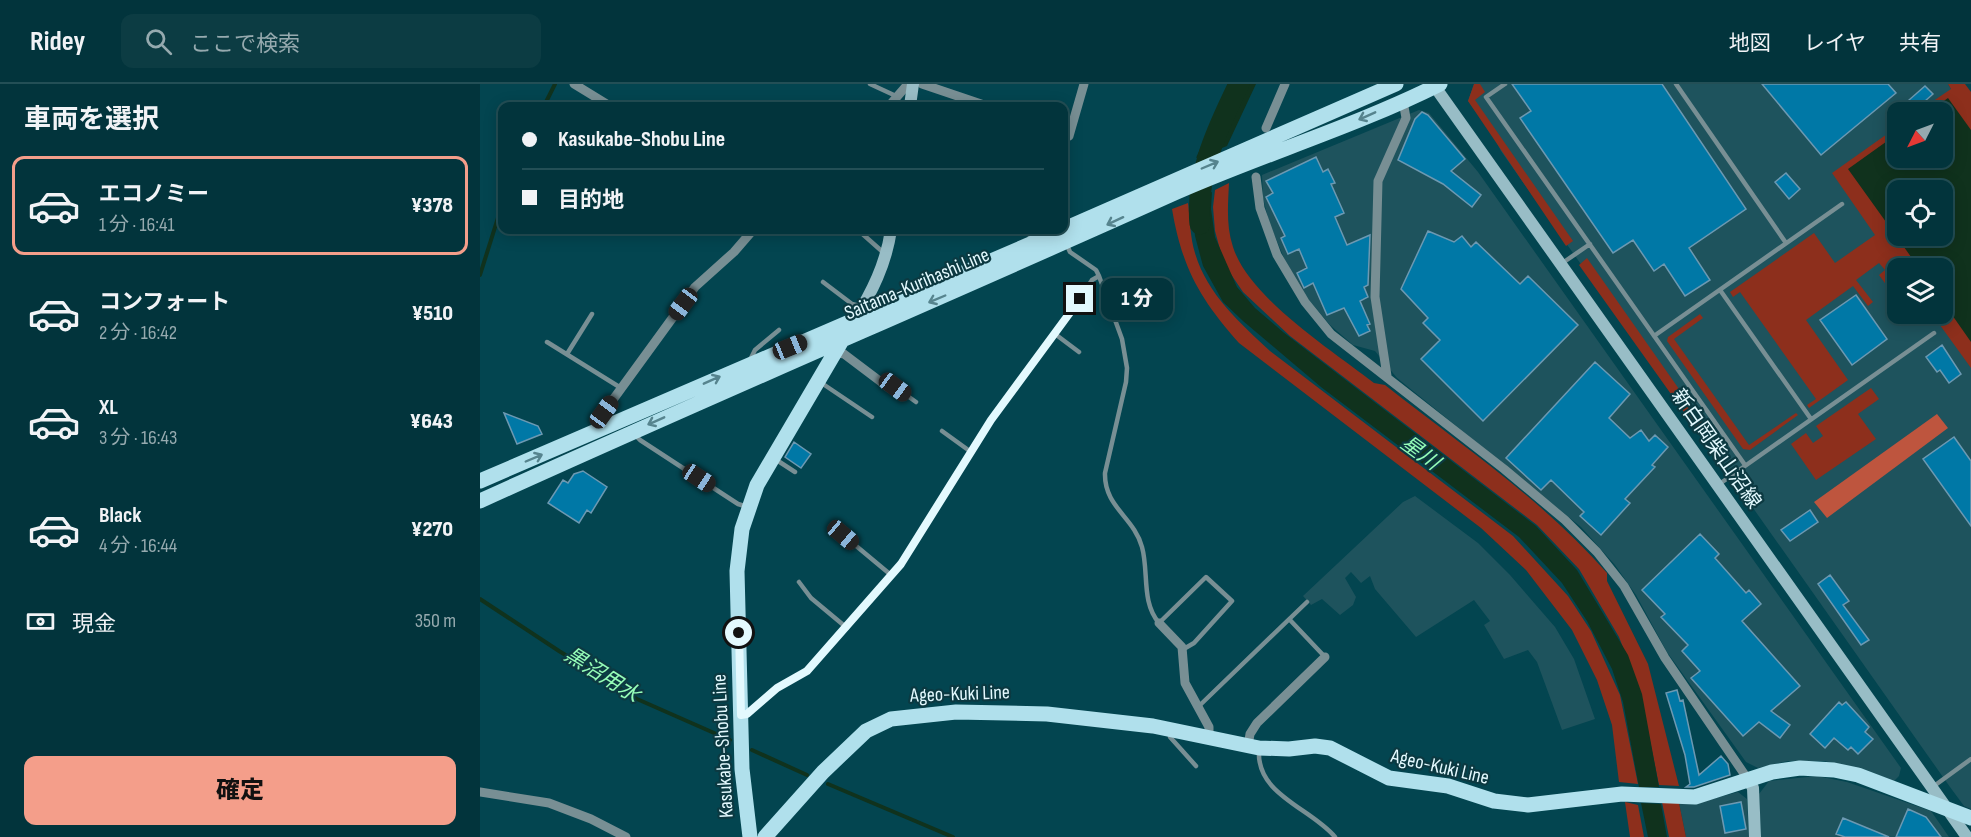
<!DOCTYPE html>
<html lang="ja">
<head>
<meta charset="utf-8">
<style>
	:root { --surface:#02343c; --page:#0c3c43; --text:#f1f3f6; --muted:#96aaaf; --line:#234f56; --accent:#f49e8a }
	body { margin:0; font-family:"Sofia Sans Condensed","Noto Sans JP",sans-serif; background:var(--page); color:var(--text); height:100vh; display:flex; flex-direction:column; font-size:22px; white-space:nowrap }
	* { box-sizing:border-box; margin:0 }
	p { font-size:20px; color:var(--muted) }
	.icon { flex:none; width:33px; height:33px; fill:none; stroke:currentColor; stroke-width:2; stroke-linecap:round; stroke-linejoin:round }
	.map { position:relative; flex:1; overflow:hidden }
	.sheet { display:flex; flex-direction:column; background:var(--surface); width:480px }
	.sheet>* { flex:none }
	.banner { position:absolute; left:18px; top:18px; width:570px; height:132px; border-radius:12px; box-shadow:0 3px 15px #0003,0 0 0 2px var(--line); display:grid; align-content:center; height:132px; padding:0 24px; background:var(--surface) }
	.needle { width:39px; rotate:228deg }
	.controls { position:absolute; left:1407px; top:18px; display:grid; gap:12px }
	.controls a { display:grid; place-items:center; width:66px; height:66px; border-radius:12px; background:var(--surface); box-shadow:0 3px 15px #0003,0 0 0 2px var(--line); font-size:30px }
	.end { position:absolute; width:27px; height:27px; margin:-14px; border:8px solid #e3f9fe; background:#111; box-shadow:0 0 0 3px #111 }
	.from { border-radius:50% }
	.bubble { position:absolute; height:42px; border-radius:12px; background:var(--surface); box-shadow:0 3px 15px #0003,0 0 0 2px var(--line); font-size:20px; font-weight:800; line-height:42px; text-align:center }
	.car { position:absolute; width:18px; height:36px; margin:-18px -9px; border-radius:8px; box-shadow:0 0 4px 2px #0007; background:linear-gradient(#222 24%,#8ab4d8 0 40%,#222 0 76%,#8ab4d8 0 86%,#222 0) }
	.banner b { display:flex; align-items:center; gap:21px; height:57px; font-size:22px }
	.banner b+b { border-top:2px solid var(--line) }
	.banner i { width:15px; height:15px; background:var(--text) }
	ul { padding:0; list-style:none }
	li { display:flex; align-items:center; gap:18px; height:99px; margin:0 12px 9px; padding:0 12px; border:3px solid transparent; border-radius:12px }
	li div { flex:1 }
	li b { display:block; font-size:22px }
	li em { font-style:normal; font-weight:800 }
	li.current { border-color:var(--accent) }
	li>.icon { width:54px; height:54px; stroke-width:1.5 }
	h2 { padding:0 24px; font-size:27px; line-height:72px }
	.pay { display:flex; align-items:center; gap:15px; height:66px; padding:0 24px; font-size:22px }
	.pay p { margin-inline-start:auto }
	.action { display:flex; gap:12px; margin-top:auto; padding:12px 24px }
	.action a { flex:1; height:69px; border-radius:12px; background:var(--accent); color:#111; font-size:24px; font-weight:800; line-height:69px; text-align:center }
	header { display:flex; align-items:center; gap:36px; box-sizing:border-box; height:84px; padding:0 30px; background:var(--surface); border-bottom:2px solid var(--line) }
	header strong { font-size:28px }
	nav { display:flex; gap:33px; margin-inline-start:auto; font-size:21px }
	.search { width:420px; height:54px; background:var(--page); display:flex; align-items:center; gap:15px; box-sizing:border-box; padding:0 21px; border-radius:12px; color:var(--muted); font-size:22px }
	main { display:flex; flex:1; min-height:0 }
	.map>svg:first-child { display:block }
	.built { fill:#1e535d; fill-rule:evenodd }
	.green { fill:#8d2f1c; fill-rule:evenodd }
	.forest { fill:#be553e }
	.water { fill:#10321d; fill-rule:evenodd }
	.lines { fill:none; stroke-linecap:round; stroke-linejoin:round }
	.stream { stroke:#10321d; stroke-width:4 }
	.river { stroke:#10321d; stroke-width:21 }
	.building { fill:#0078a6; stroke:#6c99b2; stroke-width:1.5 }
	.lane { stroke:#788f94; stroke-width:4.5 }
	.street { stroke:#788f94; stroke-width:9 }
	.secondary { stroke:#98bdc6; stroke-width:12 }
	.primary { stroke:#b0e0ec; stroke-width:15 }
	.oneway { stroke:#56848e }
	.route { stroke:#e3f9fe; stroke-width:8 }
	.labels { text-anchor:middle; dominant-baseline:central; stroke-width:4.5; stroke-linejoin:round; paint-order:stroke }
	.street-label { font-size:20px; fill:#e3f9fe; stroke:#0c3941 }
	.water-label { font-size:21px; font-style:italic; fill:#96fdb8; stroke:#0c3941 }
</style>
</head>
<body>
<header>
<strong>Ridey</strong>
<div class="search"><svg class="icon" aria-label="search" viewBox="0 0 24 24"><circle cx="10" cy="10" r="6"/><path d="M15 15l6 6"/></svg>ここで検索</div>
<nav><a>地図</a><a>レイヤ</a><a>共有</a></nav>
</header>
<main>
<section class="sheet">
<h2>車両を選択</h2>
<ul>
<li class="current"><svg class="icon" aria-label="car" viewBox="0 0 24 24"><path d="M5 17H2v-5l4-1 3-4h7l3 4 3 1v5h-3M9 17h6M6 11h13"/><circle cx="7" cy="17" r="2"/><circle cx="17" cy="17" r="2"/></svg><div><b>エコノミー</b><p>1 分 · 16:41</p></div><em>¥378</em></li>
<li><svg class="icon" aria-label="car" viewBox="0 0 24 24"><path d="M5 17H2v-5l4-1 3-4h7l3 4 3 1v5h-3M9 17h6M6 11h13"/><circle cx="7" cy="17" r="2"/><circle cx="17" cy="17" r="2"/></svg><div><b>コンフォート</b><p>2 分 · 16:42</p></div><em>¥510</em></li>
<li><svg class="icon" aria-label="car" viewBox="0 0 24 24"><path d="M5 17H2v-5l4-1 3-4h7l3 4 3 1v5h-3M9 17h6M6 11h13"/><circle cx="7" cy="17" r="2"/><circle cx="17" cy="17" r="2"/></svg><div><b>XL</b><p>3 分 · 16:43</p></div><em>¥643</em></li>
<li><svg class="icon" aria-label="car" viewBox="0 0 24 24"><path d="M5 17H2v-5l4-1 3-4h7l3 4 3 1v5h-3M9 17h6M6 11h13"/><circle cx="7" cy="17" r="2"/><circle cx="17" cy="17" r="2"/></svg><div><b>Black</b><p>4 分 · 16:44</p></div><em>¥270</em></li>
</ul>
<div class="pay"><svg class="icon" aria-label="cash" viewBox="0 0 24 24"><path d="M3 7h18v10H3z"/><circle cx="12" cy="12" r="2"/></svg>現金<p>350 m</p></div>
<div class="action"><a>確定</a></div>
</section>
<div class="map">
<svg width="1491" height="753" viewBox="0 0 1491 753">
	<rect width="100%" height="100%" fill="#034550"/>
	<!-- built -->
	<path class="built" d="M994,0H1468L1471,5L1491,34V725L1484,722L1470,703L1021,67L1013,51L988,17ZM1418,28H1462V74H1418ZM1418,106H1462V152H1418ZM1418,184H1462V230H1418Z
		M939,26L949,29L998,88L1421,684L1419,692L1414,697L1386,686L1344,677H1308L1278,684L1266,678L1187,568L1156,511L1135,481L1101,443L917,294L895,267L873,261L850,241L814,198L789,138L783,114L782,91Z
		M935,412L998,459L1030,491L1075,543L1094,575L1115,635L1082,646L1057,578L1048,566L1024,575L1004,541L1010,537L994,516L936,553L895,505L890,492L881,499L871,488L865,494L876,513L873,521L860,531L842,515L831,521L823,512L923,418Z
		M1337,692L1367,698L1451,727L1469,753H1281L1279,710L1289,697Z
		M1258,708L1267,715L1269,753H1206L1199,719L1232,715Z"/>
	<!-- green -->
	<path class="green" d="M994,0H1000L1005,8L995,16L1093,157L1086,162L988,17Z
		M1468,0H1485L1491,8V284L1452,230H1462V184H1418L1417,212L1412,205L1410,206L1399,191L1405,186L1399,179L1376,196L1393,218L1388,222L1373,202L1326,236L1368,296L1329,324L1327,321L1336,315L1260,208L1253,213L1250,208L1334,149L1355,179L1395,151L1352,89L1417,43L1418,74H1462V28H1437L1471,5ZM1418,106H1462V152H1418Z
		M749,99C748,121 746,142 753,163C769,214 853,267 894,299L905,301C981,361 1063,416 1127,489V497L1168,580L1199,702L1179,701L1160,608L1139,553L1099,485L1057,441L810,252L763,208L744,180L735,147L733,123L735,106Z
		M708,119C710,135 710,153 715,169C727,210 760,239 790,267L1033,452L1088,512L1111,547L1140,611L1158,700L1139,698L1132,641L1117,596L1092,546L1046,486L1001,444L759,259C720,215 702,184 692,125Z
		M1107,174L1246,372L1238,376L1099,181Z
		M1220,230L1223,234L1194,255L1269,361L1316,329L1318,331L1270,366L1263,365L1187,257L1188,253Z
		M1391,304L1399,315L1378,330L1396,355L1336,396L1311,360L1326,349L1333,359L1343,352L1336,342Z
		M1145,718L1158,721L1164,753H1150Z
		M1182,718L1199,719L1206,753H1189Z"/>
	<!-- forest -->
	<path class="forest" d="M1457,330L1468,344L1347,434L1334,418Z"/>
	<!-- water -->
	<path class="water" d="M748,0H776L747,62L716,74Z
		M1468,14L1491,46V258L1463,218L1462,184H1439L1368,85L1417,50L1418,74H1462V28H1448ZM1418,106H1462V152H1418Z
		M732,108L731,125L735,153L757,203L775,224L803,248L1056,442L1097,486L1148,571L1162,610L1179,703H1159L1143,618L1132,585L1107,537L1082,499L1039,453L841,303L763,237L743,218L723,182L715,152L711,117Z
		M1161,719L1181,720L1187,753H1168Z"/>
	<g class="lines">
		<!-- stream -->
		<path class="stream" d="M64,22L75,0
			M0,191L22,121
			M0,515L79,567L157,615L250,656
			M272,666L327,691
			M348,700L473,753"/>
		<!-- river -->
		<path class="river" d="M720,140C715,91 738,43 759,0"/>
	</g>
	<!-- building -->
	<path class="building" d="M1032,0H1182L1266,125L1209,164L1230,196L1205,212L1184,180L1174,187L1153,156L1133,169L1040,34L1051,27Z
		M1282,0H1408L1416,9L1341,71Z
		M1445,2L1453,10L1436,25L1429,16Z
		M942,28L948,31L985,75L971,87L1001,111L992,123L963,100L918,76L935,35Z
		M836,73L843,88L848,85L855,99L851,100L864,129L855,133L867,161L890,151L888,201L884,203L888,213L880,217L890,240L887,241L890,247L879,252L864,224L847,231L833,199L824,204L817,189L827,184L819,165L808,170L801,154L805,152L786,113L793,109L786,97Z
		M1306,89L1320,105L1309,115L1295,98Z
		M948,147L974,158L982,152L991,163L996,158L1040,200L1048,192L1098,241L1003,337L941,275L960,256L943,239L948,234L921,205Z
		M1376,211L1407,255L1372,281L1340,236Z
		M1462,261L1481,290L1469,299L1460,286L1457,288L1446,273Z
		M1115,278L1150,310L1129,334L1150,354L1161,346L1169,357L1175,351L1188,363L1172,381L1175,383L1145,415L1150,419L1121,451L1100,432L1104,428L1071,396L1061,406L1026,374Z
		M24,329L58,342L62,350L37,360Z
		M1474,353L1491,377V442L1443,375Z
		M314,358L331,370L321,384L305,373Z
		M103,387L127,403L111,429L107,426L99,439L68,419L83,396L88,399L94,390Z
		M1330,426L1338,438L1310,457L1301,446Z
		M1220,450L1239,470L1235,474L1266,509L1269,506L1281,520L1262,537L1320,602L1291,627L1310,641L1300,654L1279,638L1263,652L1211,594L1220,587L1202,567L1208,561L1181,533L1185,530L1162,506Z
		M1350,491L1369,517L1363,521L1389,556L1381,561L1338,500Z
		M1197,606L1200,617L1203,616L1219,691L1241,672L1248,680L1250,691L1214,703H1206L1210,700L1205,671L1186,609Z
		M1359,618L1362,621L1366,618L1389,643L1385,648L1393,655L1378,670L1371,663L1368,666L1354,654L1345,664L1330,650Z
		M1261,718L1266,745L1245,749L1240,722Z
		M1428,725L1446,733L1461,753H1416Z
		M1363,734L1409,753H1365L1356,750Z"/>
	<g class="lines">
		<!-- lane -->
		<path class="lane" d="M390,0L416,12
			M1025,0L1006,13L1265,381
			M1196,0L1306,159
			M378,146L405,170
			M542,146L556,155
			M586,159L590,168L616,186L619,192L642,255L647,284L646,298L625,389C624,423 654,433 662,463C669,488 661,518 679,539L726,493L752,517L714,559L702,566
			M1081,180L1110,160
			M343,198L372,220L380,222
			M1240,206L1331,335
			M575,250L599,268
			M1174,252L1362,120
			M67,258L141,304
			M87,270L112,230
			M270,276L275,266L299,246
			M340,298L392,333
			M409,304L415,303L436,318
			M462,347L491,368
			M154,350L160,356L258,420L268,423
			M295,375L315,388
			M1238,401L1454,249
			M363,451L411,491
			M319,498L331,514L367,544
			M810,536L845,573
			M718,623L827,518
			M264,631L297,604L327,587L421,480L511,336L588,233L612,196L619,192
			M690,648V653L716,682
			M779,666C776,711 831,724 855,753
			M1454,702L1491,675"/>
		<!-- street -->
		<path class="street" d="M94,0L130,22
			M442,0L507,22
			M409,22L428,0
			M786,44L805,0
			M584,50L589,52L604,0
			M776,93L780,124L797,171L825,218L851,250L1024,385L1085,436L1117,468L1144,502L1185,574L1269,697
			M355,268L364,270L409,304
			M907,292L895,213L898,97L926,34L923,17
			M121,346L124,328L215,203L254,168L273,146
			M679,539L702,563L705,599L729,643V655
			M768,662L770,650L777,639L845,573
			M0,708L69,719L111,735L146,753"/>
		<!-- secondary -->
		<path class="secondary" d="M953,0L1487,753
			M430,22L433,0
			M374,237C392,208 406,180 411,146
			M1269,697L1273,704L1275,753"/>
		<!-- primary -->
		<path class="primary" d="M584,145L916,0
			M0,397L583,146
			M0,417C228,313 459,215 688,112C777,72 872,44 960,0
			M270,753L262,685L257,487L262,445L277,401L364,253
			M285,753L343,688L386,647L411,635L476,628L567,630L673,642L779,664L809,665L835,662L850,664L909,694L968,702L1014,717L1048,721L1142,710L1215,713L1292,688L1320,684L1354,686L1378,691L1491,734"/>
	</g>
	<!-- one-way arrows -->
	<defs><path id="oneway-shaft" d="M-6 0H5M1.5-3L5.5 0L1.5 3" fill="none" stroke-width="1.6" stroke-linecap="round" stroke-linejoin="round" transform="scale(1.5)"/></defs>
	<g class="oneway">
		<use href="#oneway-shaft" transform="translate(887 32) rotate(156)"/>
		<use href="#oneway-shaft" transform="translate(730 81) rotate(-23)"/>
		<use href="#oneway-shaft" transform="translate(635 137) rotate(155)"/>
		<use href="#oneway-shaft" transform="translate(457 215) rotate(157)"/>
		<use href="#oneway-shaft" transform="translate(232 296) rotate(-24)"/>
		<use href="#oneway-shaft" transform="translate(176 337) rotate(156)"/>
		<use href="#oneway-shaft" transform="translate(54 374) rotate(-23)"/>
	</g>
	<g class="lines">
		<!-- route -->
		<path class="route" d="M259,549L261,631L267,630L297,604L327,587L421,480L511,336L600,215"/>
	</g>
	<g class="labels">
		<!-- street labels -->
		<g class="street-label">
			<text transform="translate(437 200) rotate(-23)">Saitama-Kurihashi Line</text>
			<text transform="translate(1236 365) rotate(55)">新白岡柴山沼線</text>
			<text transform="translate(480 610) rotate(-2)">Ageo-Kuki Line</text>
			<text transform="translate(243 662) rotate(-93)">Kasukabe-Shobu Line</text>
			<text transform="translate(960 683) rotate(13)">Ageo-Kuki Line</text>
		</g>
		<!-- water labels -->
		<g class="water-label">
			<text transform="translate(940 369) rotate(36)">星川</text>
			<text transform="translate(122 591) rotate(32)">黒沼用水</text>
		</g>
	</g>
</svg>
<div class="controls">
<a><svg class="needle" viewBox="-14 -14 28 28"><path d="M0-13l5 13h-10z" fill="#e53935"/><path d="M0 13l5-13h-10z" fill="#96aaaf"/></svg></a>
<a><svg class="icon" aria-label="locate" viewBox="0 0 24 24"><circle cx="12" cy="12" r="6"/><path d="M12 2v4M12 18v4M2 12h4M18 12h4"/></svg></a>
<a><svg class="icon" aria-label="layers" viewBox="0 0 24 24"><path d="M12 4l9 5-9 5-9-5zM3 14l9 5 9-5"/></svg></a>
</div>
<i class="end from" style="left:259px;top:549px"></i>
<i class="end" style="left:600px;top:215px"></i>
<div class="bubble" style="left:621px;top:194px;width:72px">1 分</div>
<i class="car" style="left:203px;top:220px;rotate:217deg"></i>
<i class="car" style="left:310px;top:263px;rotate:68deg"></i>
<i class="car" style="left:415px;top:303px;rotate:126deg"></i>
<i class="car" style="left:124px;top:328px;rotate:36deg"></i>
<i class="car" style="left:219px;top:394px;rotate:123deg"></i>
<i class="car" style="left:363px;top:451px;rotate:130deg"></i>
<div class="banner">
<b><i class="from"></i>Kasukabe-Shobu Line</b>
<b><i></i>目的地</b>
</div>
</div>
</main>
</body>
</html>
